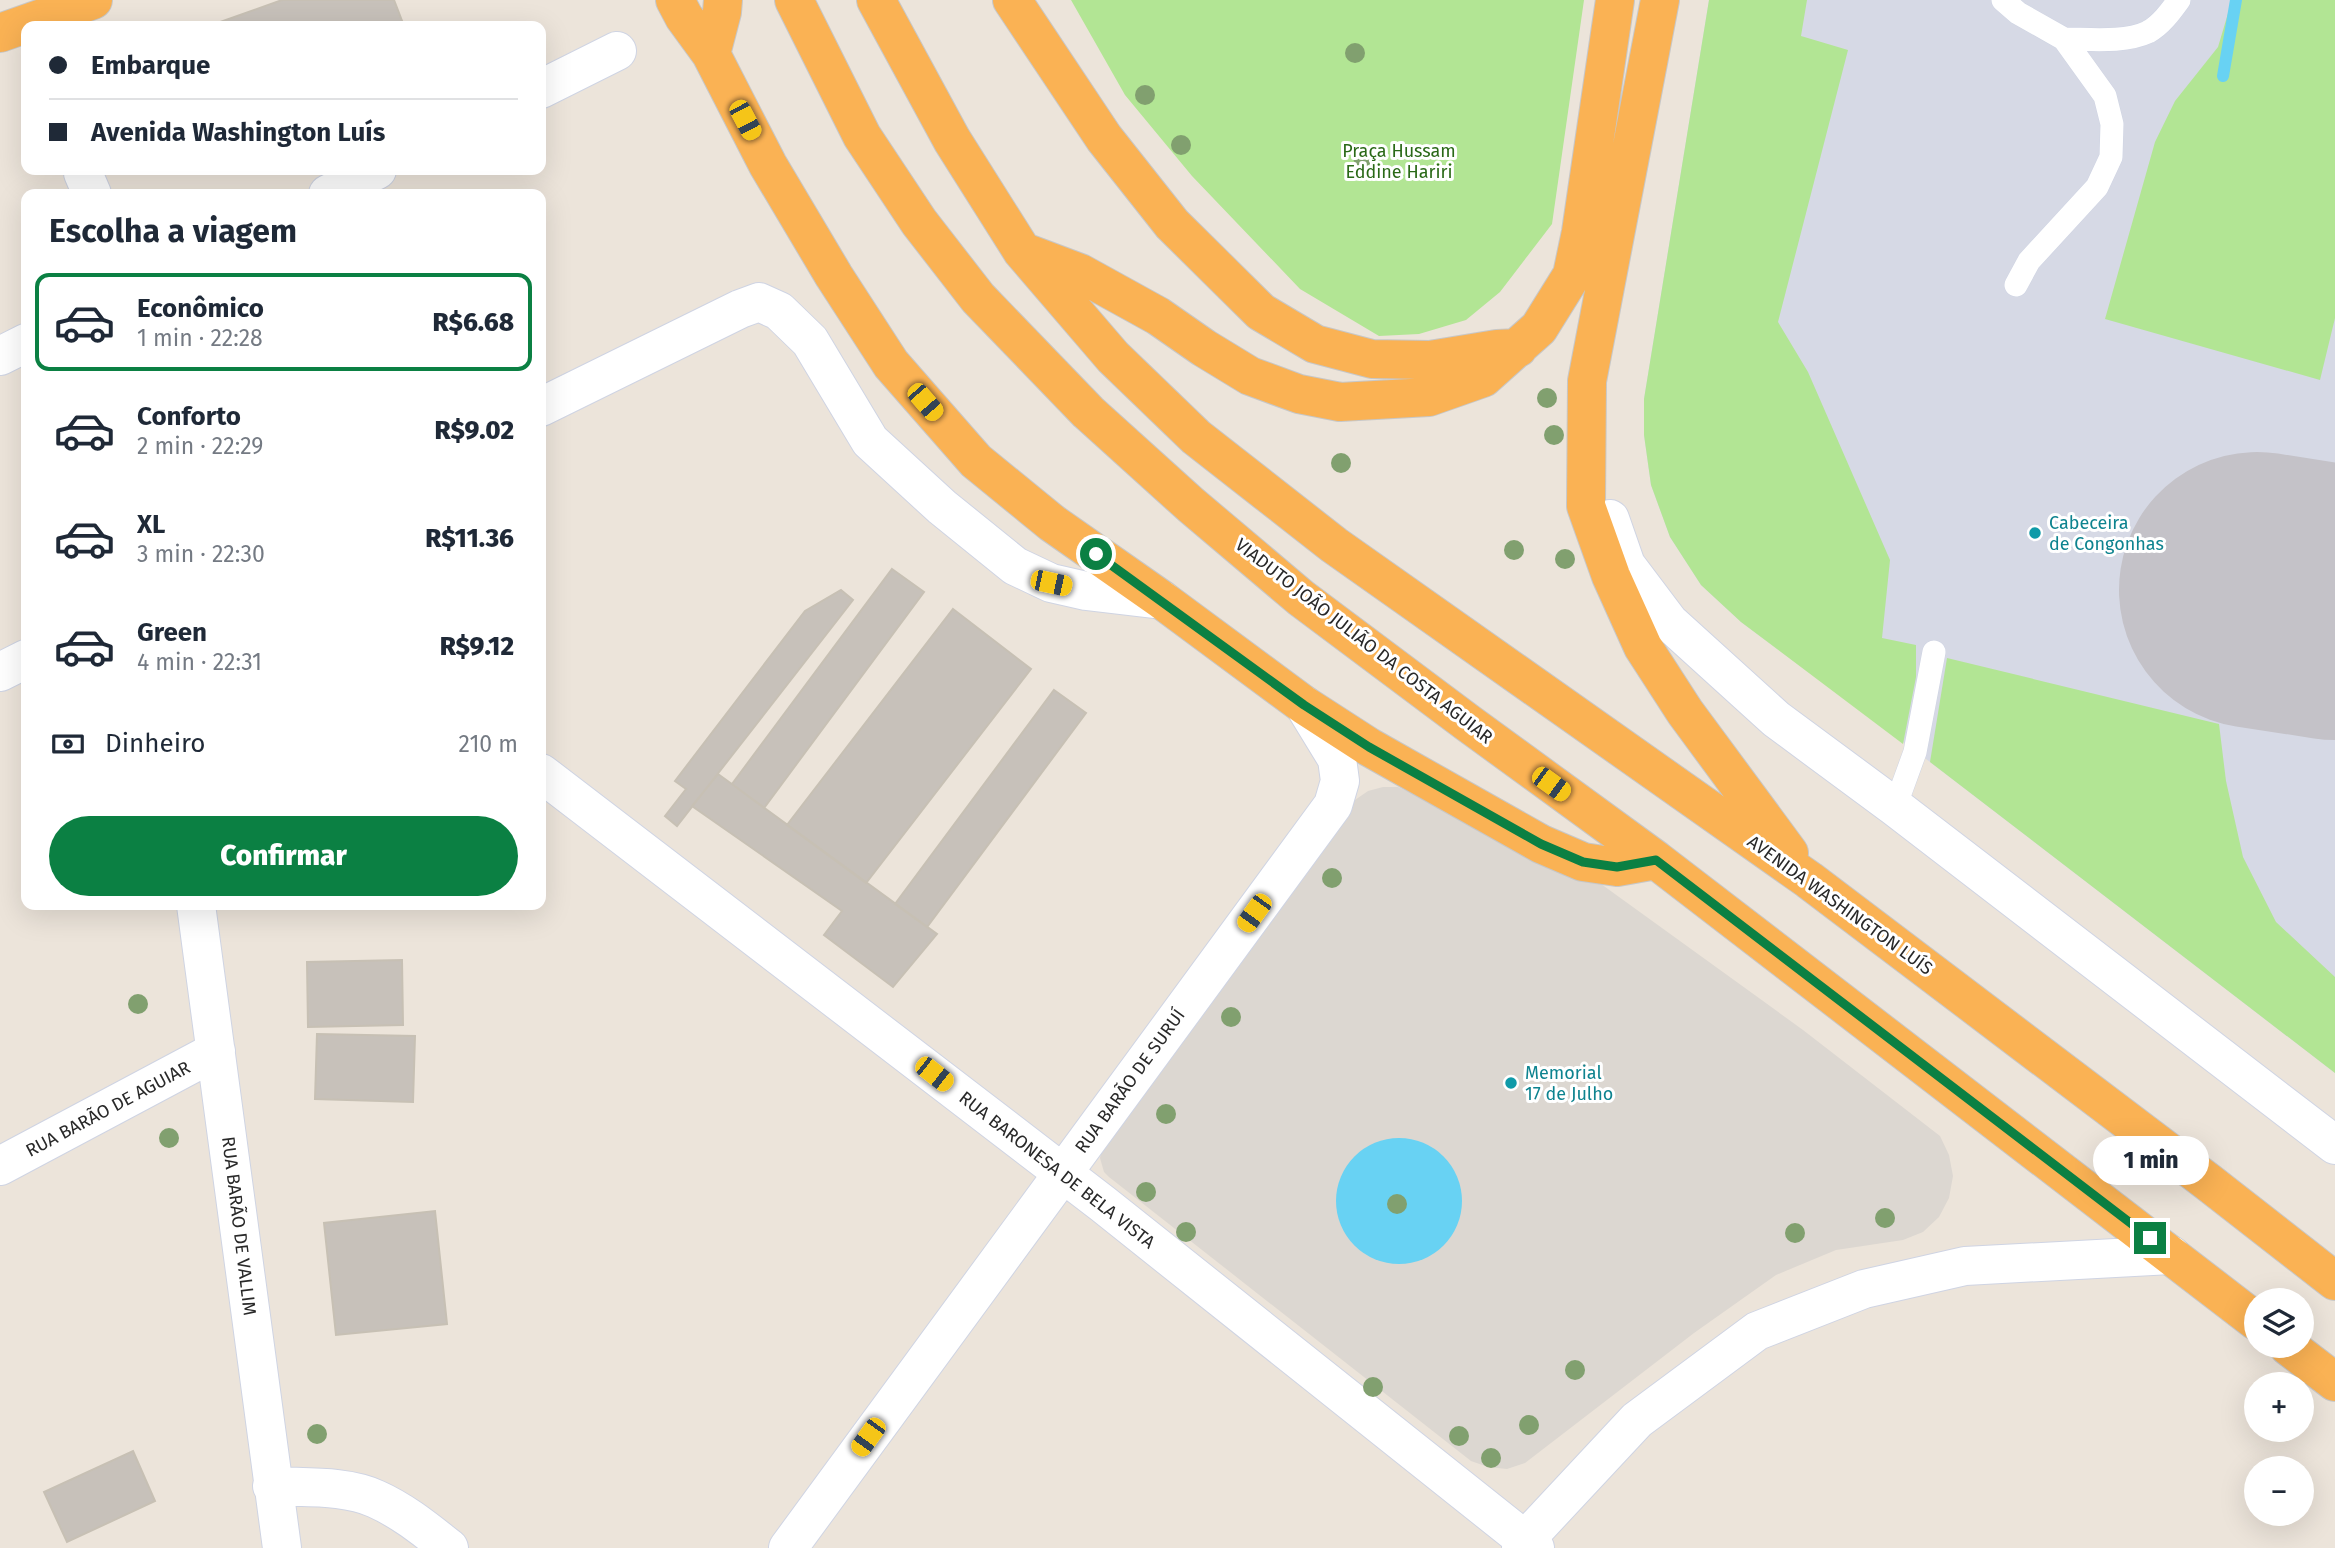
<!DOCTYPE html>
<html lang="pt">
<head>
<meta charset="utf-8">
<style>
	:root { --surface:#fff; --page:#f6f6f7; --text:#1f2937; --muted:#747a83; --line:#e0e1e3; --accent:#0b8043 }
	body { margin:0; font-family:"Fira Sans",sans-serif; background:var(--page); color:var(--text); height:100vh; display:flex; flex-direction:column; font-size:26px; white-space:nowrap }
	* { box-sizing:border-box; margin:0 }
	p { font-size:23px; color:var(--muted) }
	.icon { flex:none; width:38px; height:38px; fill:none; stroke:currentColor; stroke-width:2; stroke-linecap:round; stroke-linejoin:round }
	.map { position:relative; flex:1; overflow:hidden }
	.details { position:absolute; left:21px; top:189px; width:525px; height:721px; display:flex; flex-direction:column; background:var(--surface); border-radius:14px; box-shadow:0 7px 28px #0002 }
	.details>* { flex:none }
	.top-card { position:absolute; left:21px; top:21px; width:525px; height:154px; border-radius:14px; box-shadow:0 7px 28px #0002; display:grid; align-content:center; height:154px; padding:0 28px; background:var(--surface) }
	.buttons { position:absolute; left:2244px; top:1288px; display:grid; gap:14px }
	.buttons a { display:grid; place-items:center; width:70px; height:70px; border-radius:50%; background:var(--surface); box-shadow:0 7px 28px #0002; font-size:35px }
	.end { position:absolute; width:32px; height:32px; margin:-16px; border:9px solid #0b8043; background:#fff; box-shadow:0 0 0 4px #fff }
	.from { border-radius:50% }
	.bubble { position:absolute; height:49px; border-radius:24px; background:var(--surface); box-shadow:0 7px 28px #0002; font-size:23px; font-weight:800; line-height:49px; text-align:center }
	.car { position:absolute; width:21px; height:42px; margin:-21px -10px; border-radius:9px; box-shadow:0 0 5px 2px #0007; background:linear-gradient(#f5c518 24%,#345 0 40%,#f5c518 0 76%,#345 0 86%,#f5c518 0) }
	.top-card b { display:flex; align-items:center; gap:24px; height:66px; font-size:26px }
	.top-card b+b { border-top:2px solid var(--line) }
	.top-card i { width:18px; height:18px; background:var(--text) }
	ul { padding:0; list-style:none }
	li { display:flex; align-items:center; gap:21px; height:98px; margin:0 14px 10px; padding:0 14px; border:4px solid transparent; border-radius:14px }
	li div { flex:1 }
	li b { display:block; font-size:26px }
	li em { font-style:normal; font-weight:800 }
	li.current { border-color:var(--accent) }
	li>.icon { width:63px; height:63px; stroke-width:1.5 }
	h2 { padding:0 28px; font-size:32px; line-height:84px }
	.pay { display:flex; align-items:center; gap:18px; height:77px; padding:0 28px; font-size:26px }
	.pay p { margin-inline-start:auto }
	.cta { display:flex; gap:14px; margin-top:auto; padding:14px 28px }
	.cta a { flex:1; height:80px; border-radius:42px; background:var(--accent); color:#fff; font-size:28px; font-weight:800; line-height:80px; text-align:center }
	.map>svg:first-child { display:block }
	.airport { fill:#d6d9e5 }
	.green { fill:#b2e594 }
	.plaza { fill:#dcd7d1 }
	.water { fill:#68d2f3 }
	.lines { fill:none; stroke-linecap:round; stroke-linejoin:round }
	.stream { stroke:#68d2f3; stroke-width:12 }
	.runway { stroke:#c4c2c8; stroke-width:276 }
	.building { fill:#c7c1ba; stroke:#c7c0b4; stroke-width:2 }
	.service-casing { stroke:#cfd4e3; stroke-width:24 }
	.minor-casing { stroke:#cfd4e3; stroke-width:40 }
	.tertiary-casing { stroke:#cfd4e3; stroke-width:40 }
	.trunk-casing { stroke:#c7c7c7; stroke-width:40 }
	.service { stroke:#fff; stroke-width:23 }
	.minor { stroke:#fff; stroke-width:38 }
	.tertiary { stroke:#fff; stroke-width:38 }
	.trunk { stroke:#fab254; stroke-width:38 }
	.tree { fill:#81a06f }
	.route { stroke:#0b8043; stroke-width:9 }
	.culture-dot { fill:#0f9aa8; stroke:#fff; stroke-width:2.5 }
	.labels { text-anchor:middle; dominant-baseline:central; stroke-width:6; stroke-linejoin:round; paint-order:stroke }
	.park-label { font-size:18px; fill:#2a6917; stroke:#fff }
	.culture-label { font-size:18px; fill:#0d838f; stroke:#fff; text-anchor:start }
	.street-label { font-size:18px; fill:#292929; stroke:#fff }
</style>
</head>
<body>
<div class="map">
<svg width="2335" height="1548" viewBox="0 0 2335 1548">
	<rect width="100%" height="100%" fill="#ece4da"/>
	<!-- airport -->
	<path class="airport" d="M1709,0H2335V1073L1930,762L1741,622L1701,585L1670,537L1651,485L1644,435V399Z"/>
	<!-- green -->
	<path class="green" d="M1071,0H1584L1552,224L1500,292L1466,320L1419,334L1379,336L1300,289L1192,176L1125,95Z
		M1709,0H1807L1801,36L1848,50L1778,322L1808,372L1890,560L1882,638L1916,645V677L1903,744L1741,622L1701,585L1670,537L1651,485L1644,435V399Z
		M2232,0H2335V318L2320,380L2105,319L2155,142L2175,101L2218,47Z
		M1947,658L2219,724L2226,781L2243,857L2276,922L2335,977V1073L1930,762Z"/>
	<!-- plaza -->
	<path class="plaza" d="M1383,787H1398L1590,876L1803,1030L1940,1136L1949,1155L1953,1176L1949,1198L1939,1217L1923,1232L1903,1240L1836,1250L1776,1275L1694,1333L1525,1463L1507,1469L1488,1467L1471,1461L1109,1177L1104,1172L1100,1158L1102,1150L1355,800L1368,791Z"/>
	<!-- water -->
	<path class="water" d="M1336 1201a63 63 0 1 1 126 0a63 63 0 1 1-126 0Z"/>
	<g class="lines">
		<!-- stream -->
		<path class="stream" d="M2223,76L2236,0"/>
		<!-- runway -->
		<path class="runway" d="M2257,590L2335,602"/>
	</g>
	<!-- building -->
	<path class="building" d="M282,0H394L404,26H209Z
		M892,569L924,592L764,808L732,784Z
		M841,590L853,600L677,826L665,816L686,789L675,781L805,611Z
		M953,609L1031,669L866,883L787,825Z
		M1054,690L1086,713L927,927L895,904Z
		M718,774L937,934L893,987L824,935L842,911L692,806Z
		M402,960L403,1025L308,1027L307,962Z
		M317,1034L415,1036L413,1102L315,1099Z
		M435,1211L447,1324L336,1335L324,1223Z
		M133,1451L155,1501L67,1542L44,1492Z"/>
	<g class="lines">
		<!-- service casing -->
		<g class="service-casing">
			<path id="service" d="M2003,0L2018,13L2064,39L2105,96L2112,124L2111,157L2097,187L2029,261L2016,285
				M2064,39C2089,39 2125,43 2148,32C2161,25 2171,11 2179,0
				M1895,807L1915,752L1934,652"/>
		</g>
		<!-- minor casing -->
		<g class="minor-casing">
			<path id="minor" d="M541,89L617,51
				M83,173L92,194
				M328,194L377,170
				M0,356L26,343
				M541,407L740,309L759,302L779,311L810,341L870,441L942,507L1015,566L1051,583L1086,591L1162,600
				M1610,519L1626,565L1669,622L1776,719L1895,807L2335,1145
				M0,672L26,659
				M541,773L1103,1204L1535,1548
				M196,905L282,1548
				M0,1166L216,1051
				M272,1486C305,1488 346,1485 376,1499C403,1511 426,1530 449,1548
				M788,1548L1333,805L1340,781L1337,759L1304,705"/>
		</g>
		<!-- tertiary casing -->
		<g class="tertiary-casing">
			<path id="tertiary" d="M1521,1548L1525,1540L1637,1420L1757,1331L1864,1289L1965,1266L2171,1255"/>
		</g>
		<!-- trunk casing -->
		<g class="trunk-casing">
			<path id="trunk" d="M675,0L684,17L711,54L768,165L834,276L891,364L976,461L1052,523L1162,600L1304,705L1369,747L1541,844L1583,862L1617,867L1656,860
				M794,0L862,136L919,222L978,298L1088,412L1191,505L1301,598L1468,723L1656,860L2256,1321
				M876,0L952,140L1022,251L1113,357L1196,437L1334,545L1809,880L2208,1182L2335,1281
				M1012,0L1104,138L1172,224L1261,312L1315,344L1372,359L1430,360L1497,349L1518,348
				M1660,0L1587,381L1586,506L1611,576L1643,647L1685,712L1789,853
				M0,33L93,0
				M711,54L722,12L723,0
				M1024,252L1080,273L1158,316L1204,348L1250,376L1299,394L1340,402L1429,397L1483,378L1539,328L1572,275L1581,232L1615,0
				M2288,1346L2335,1382"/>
		</g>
		<!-- service -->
		<use href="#service" class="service"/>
		<!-- minor -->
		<use href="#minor" class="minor"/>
		<!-- tertiary -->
		<use href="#tertiary" class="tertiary"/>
		<!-- trunk -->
		<use href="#trunk" class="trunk"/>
	</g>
	<!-- trees -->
	<g class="tree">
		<circle cx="1355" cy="53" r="10"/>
		<circle cx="1145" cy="95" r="10"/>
		<circle cx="1181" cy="145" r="10"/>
		<circle cx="1363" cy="157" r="10"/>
		<circle cx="1547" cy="398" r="10"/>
		<circle cx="1554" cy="435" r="10"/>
		<circle cx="1341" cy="463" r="10"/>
		<circle cx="1514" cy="550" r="10"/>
		<circle cx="1565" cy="559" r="10"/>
		<circle cx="1332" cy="878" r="10"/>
		<circle cx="138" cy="1004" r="10"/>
		<circle cx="1231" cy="1017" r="10"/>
		<circle cx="1166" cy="1114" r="10"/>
		<circle cx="169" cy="1138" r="10"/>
		<circle cx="1146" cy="1192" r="10"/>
		<circle cx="1397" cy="1204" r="10"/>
		<circle cx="1885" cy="1218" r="10"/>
		<circle cx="1186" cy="1232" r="10"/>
		<circle cx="1795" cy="1233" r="10"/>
		<circle cx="1575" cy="1370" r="10"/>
		<circle cx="1373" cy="1387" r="10"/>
		<circle cx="1529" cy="1425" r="10"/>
		<circle cx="317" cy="1434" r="10"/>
		<circle cx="1459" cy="1436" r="10"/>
		<circle cx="1491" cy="1458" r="10"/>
	</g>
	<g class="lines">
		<!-- route -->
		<path class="route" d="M1096,554L1304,705L1369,747L1541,844L1583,862L1617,867L1656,860L2150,1238"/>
	</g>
	<!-- markers -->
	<g class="culture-dot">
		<circle cx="2035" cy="533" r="7"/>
		<circle cx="1511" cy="1083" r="7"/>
	</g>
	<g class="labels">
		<!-- park labels -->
		<g class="park-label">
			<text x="1399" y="151">Praça Hussam<tspan x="1399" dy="21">Eddine Hariri</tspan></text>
		</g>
		<!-- culture labels -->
		<g class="culture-label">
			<text x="2049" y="523">Cabeceira<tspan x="2049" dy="21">de Congonhas</tspan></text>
			<text x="1525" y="1073">Memorial<tspan x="1525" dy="21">17 de Julho</tspan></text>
		</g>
		<!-- street labels -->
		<g class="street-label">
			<text transform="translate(1364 641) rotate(38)">VIADUTO JOÃO JULIÃO DA COSTA AGUIAR</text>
			<text transform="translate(1840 905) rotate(36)">AVENIDA WASHINGTON LUÍS</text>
			<text transform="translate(1130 1081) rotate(-54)">RUA BARÃO DE SURUÍ</text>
			<text transform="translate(108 1109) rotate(-28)">RUA BARÃO DE AGUIAR</text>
			<text transform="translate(1057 1170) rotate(38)">RUA BARONESA DE BELA VISTA</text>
			<text transform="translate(239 1226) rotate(83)">RUA BARÃO DE VALLIM</text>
		</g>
	</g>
</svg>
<div class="buttons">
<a><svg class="icon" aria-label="layers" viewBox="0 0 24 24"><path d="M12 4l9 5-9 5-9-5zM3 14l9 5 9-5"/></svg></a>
<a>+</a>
<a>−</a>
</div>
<i class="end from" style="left:1096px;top:554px"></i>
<i class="end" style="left:2150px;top:1238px"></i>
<div class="bubble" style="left:2093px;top:1136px;width:116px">1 min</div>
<i class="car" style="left:745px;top:120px;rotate:152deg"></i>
<i class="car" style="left:925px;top:402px;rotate:139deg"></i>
<i class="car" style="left:1051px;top:583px;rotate:102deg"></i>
<i class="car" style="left:1551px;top:784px;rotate:126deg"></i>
<i class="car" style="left:1254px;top:913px;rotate:216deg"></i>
<i class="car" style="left:934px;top:1074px;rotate:128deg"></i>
<i class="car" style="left:868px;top:1437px;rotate:216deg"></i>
<div class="top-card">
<b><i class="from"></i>Embarque</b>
<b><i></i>Avenida Washington Luís</b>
</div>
<section class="details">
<h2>Escolha a viagem</h2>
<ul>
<li class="current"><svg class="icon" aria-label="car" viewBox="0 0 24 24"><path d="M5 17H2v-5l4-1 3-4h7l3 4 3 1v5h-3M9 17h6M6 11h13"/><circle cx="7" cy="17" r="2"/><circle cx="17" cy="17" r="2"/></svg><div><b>Econômico</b><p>1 min · 22:28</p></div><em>R$6.68</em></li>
<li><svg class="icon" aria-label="car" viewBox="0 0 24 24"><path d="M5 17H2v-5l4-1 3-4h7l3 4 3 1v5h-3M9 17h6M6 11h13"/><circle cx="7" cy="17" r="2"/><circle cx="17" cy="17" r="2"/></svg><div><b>Conforto</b><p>2 min · 22:29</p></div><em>R$9.02</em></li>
<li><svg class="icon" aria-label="car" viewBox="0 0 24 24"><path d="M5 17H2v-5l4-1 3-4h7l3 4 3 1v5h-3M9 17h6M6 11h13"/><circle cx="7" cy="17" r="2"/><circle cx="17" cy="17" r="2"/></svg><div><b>XL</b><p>3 min · 22:30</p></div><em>R$11.36</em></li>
<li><svg class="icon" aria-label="car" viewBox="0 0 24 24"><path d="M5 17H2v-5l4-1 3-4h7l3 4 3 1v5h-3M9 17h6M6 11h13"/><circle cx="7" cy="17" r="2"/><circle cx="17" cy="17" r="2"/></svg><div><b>Green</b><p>4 min · 22:31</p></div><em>R$9.12</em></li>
</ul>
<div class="pay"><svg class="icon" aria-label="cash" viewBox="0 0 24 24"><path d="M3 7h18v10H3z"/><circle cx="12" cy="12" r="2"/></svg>Dinheiro<p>210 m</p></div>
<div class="cta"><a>Confirmar</a></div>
</section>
</div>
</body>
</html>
